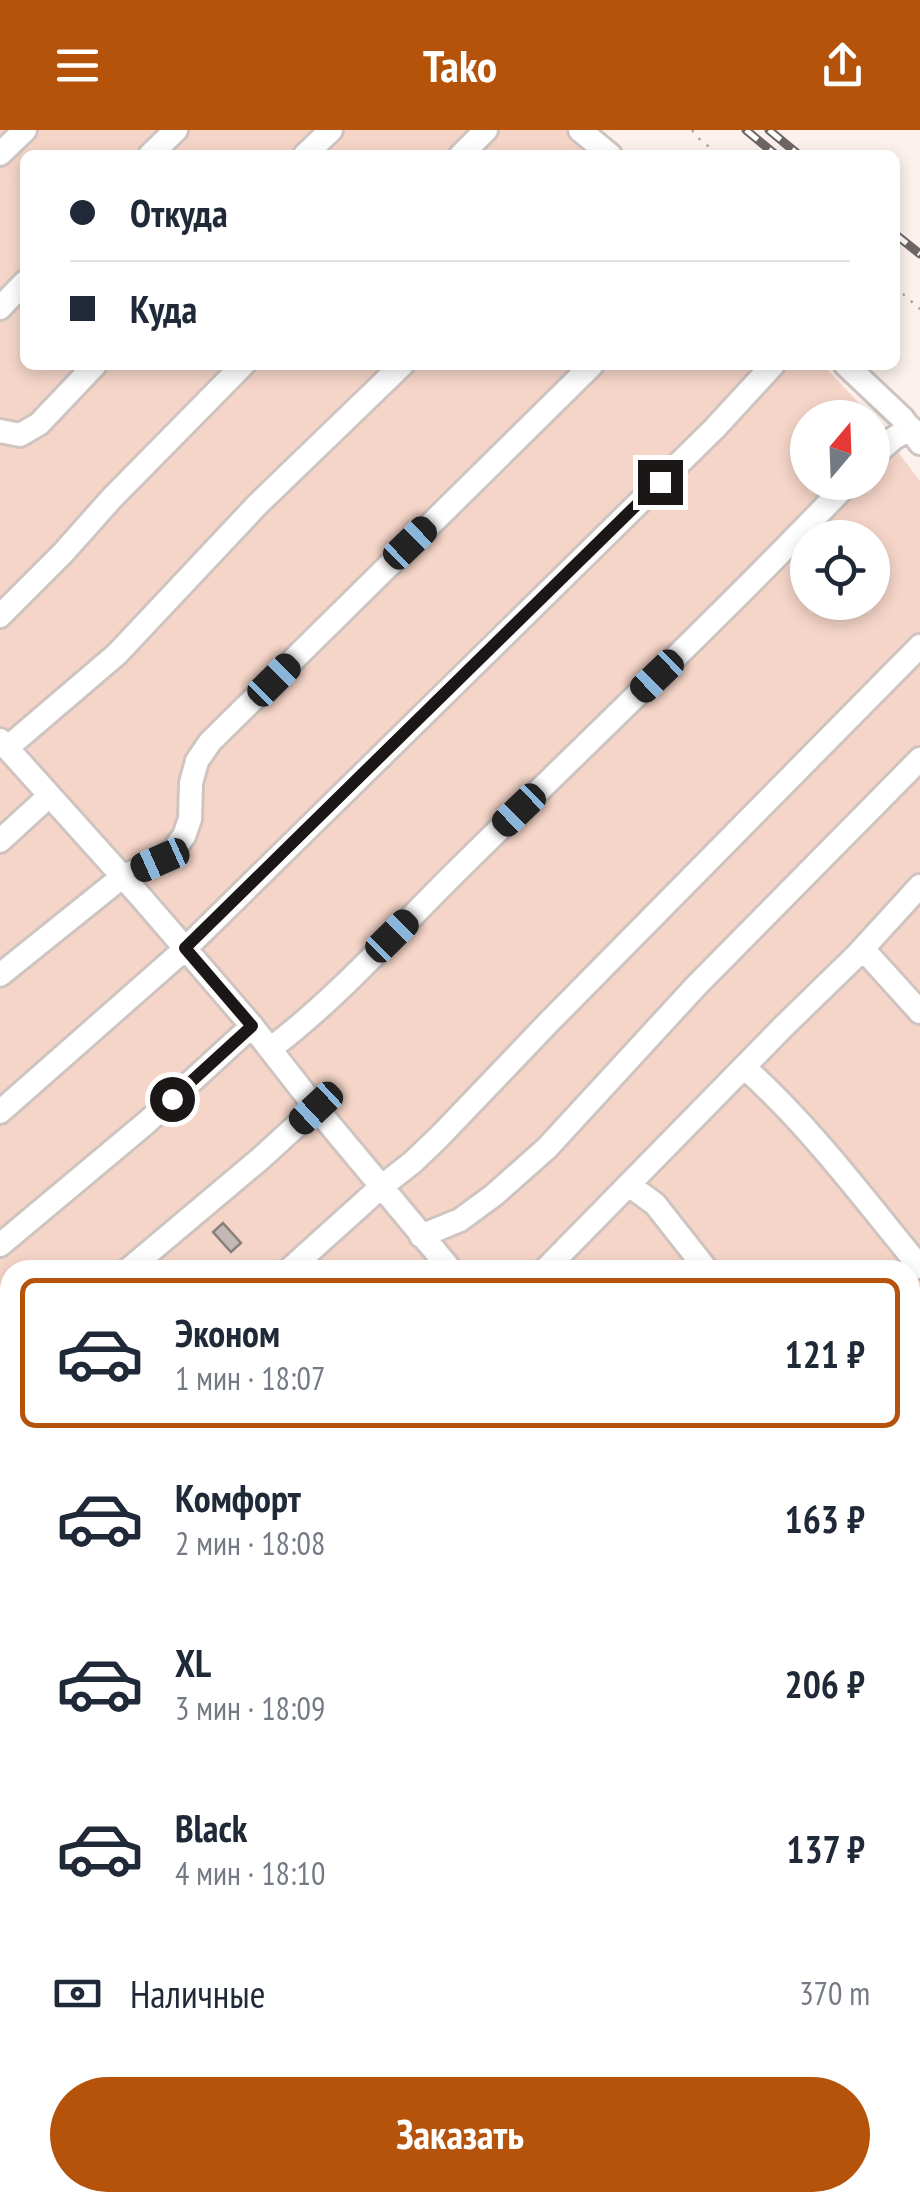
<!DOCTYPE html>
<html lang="ru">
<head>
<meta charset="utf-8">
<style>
	:root { --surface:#fff; --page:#f6f6f7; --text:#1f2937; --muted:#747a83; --line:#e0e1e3; --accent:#b45309 }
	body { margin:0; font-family:"PT Sans Narrow",sans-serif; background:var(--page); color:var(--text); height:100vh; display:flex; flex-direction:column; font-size:38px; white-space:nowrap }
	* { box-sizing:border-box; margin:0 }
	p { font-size:32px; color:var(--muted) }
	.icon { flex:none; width:55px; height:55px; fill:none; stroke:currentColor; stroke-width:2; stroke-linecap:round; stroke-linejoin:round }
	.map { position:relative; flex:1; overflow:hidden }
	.details { position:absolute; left:0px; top:1130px; width:920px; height:952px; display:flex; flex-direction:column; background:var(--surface); border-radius:30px 30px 0 0; box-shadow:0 5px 15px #0003 }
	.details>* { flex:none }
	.guide { position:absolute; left:20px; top:20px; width:880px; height:220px; border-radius:15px; box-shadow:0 5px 15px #0003; display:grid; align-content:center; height:220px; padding:0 50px; background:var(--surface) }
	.needle { width:65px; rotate:19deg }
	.tools { position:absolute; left:790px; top:270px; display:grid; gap:20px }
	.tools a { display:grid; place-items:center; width:100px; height:100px; border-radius:50%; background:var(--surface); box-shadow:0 5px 15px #0003; font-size:50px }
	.end { position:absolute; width:45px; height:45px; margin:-22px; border:12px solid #1b1716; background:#fff; box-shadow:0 0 0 5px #fff }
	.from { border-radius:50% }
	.car { position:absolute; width:30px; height:60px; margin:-30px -15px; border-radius:12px; box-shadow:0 0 8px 2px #0007; background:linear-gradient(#222 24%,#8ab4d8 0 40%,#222 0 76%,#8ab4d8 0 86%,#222 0) }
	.guide b { display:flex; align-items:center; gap:35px; height:95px; font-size:38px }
	.guide b+b { border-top:2px solid var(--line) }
	.guide i { width:25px; height:25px; background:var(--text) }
	ul { padding:18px 0 0; list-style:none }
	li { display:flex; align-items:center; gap:30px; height:150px; margin:0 20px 15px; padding:0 30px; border:5px solid transparent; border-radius:15px }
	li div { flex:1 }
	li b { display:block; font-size:38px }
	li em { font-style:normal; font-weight:700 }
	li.current { border-color:var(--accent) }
	li>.icon { width:90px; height:90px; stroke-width:1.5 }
	.pay { display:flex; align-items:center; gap:25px; height:110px; padding:0 50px; font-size:38px }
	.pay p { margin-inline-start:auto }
	.action { display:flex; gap:20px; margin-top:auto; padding:20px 50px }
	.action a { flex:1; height:115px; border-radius:60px; background:var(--accent); color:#fff; font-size:40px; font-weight:700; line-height:115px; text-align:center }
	header { display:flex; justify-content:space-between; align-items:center; height:130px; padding:0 50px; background:var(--accent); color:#fff; font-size:45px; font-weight:700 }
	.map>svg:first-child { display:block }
	.green { fill:#f5d5c8; fill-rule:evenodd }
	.building { fill:#c3b9b4; stroke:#89807b; stroke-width:2.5 }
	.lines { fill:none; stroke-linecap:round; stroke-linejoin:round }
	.minor-casing { stroke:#cfc4c0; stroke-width:28 }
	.path { stroke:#ada4a1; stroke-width:2.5; stroke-dasharray:2.5 8; stroke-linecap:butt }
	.minor { stroke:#fff; stroke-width:22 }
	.rail-casing { stroke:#6d6664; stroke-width:9 }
	.rail { stroke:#fff; stroke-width:5; stroke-dasharray:15; stroke-linecap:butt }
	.route { stroke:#1b1716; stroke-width:12 }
</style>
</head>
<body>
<header><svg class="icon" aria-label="menu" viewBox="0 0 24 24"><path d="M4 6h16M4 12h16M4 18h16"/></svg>Tako<svg class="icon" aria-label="share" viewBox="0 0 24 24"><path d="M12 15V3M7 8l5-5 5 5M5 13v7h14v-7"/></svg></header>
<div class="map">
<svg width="920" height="2082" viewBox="0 0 920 2082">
	<rect width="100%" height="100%" fill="#fcf1ed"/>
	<!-- green -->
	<path class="green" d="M0,0H571L601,25H25V235H823L872,287L808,288V352H872L873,289L920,351V2082H0ZM808,408H872V472H808ZM10,1140H910V2072H10Z"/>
	<!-- building -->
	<path class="building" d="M223,1093L241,1113L231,1122L213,1102Z"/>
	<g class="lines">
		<!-- minor casing -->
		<g class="minor-casing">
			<path id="minor" d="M580,0L610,25
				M0,24L25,0
				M150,25L176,0
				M305,25L331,0
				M461,25L486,0
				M0,178L25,152
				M846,235L903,289L920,313
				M0,301L20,305L39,294L95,235
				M872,327L894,308L911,298
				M0,486L63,423L112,368L243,235
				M0,610L140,766L252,896L316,978L451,1140
				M7,618L117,524L257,375L402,235
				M0,711L49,666
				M863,819L920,882
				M0,845L122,747L160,730L174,719L184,706L190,689L191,653L197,631L210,612L592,235
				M270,919C343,864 402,794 467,731C595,605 725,482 849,352
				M744,937C810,996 864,1069 920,1137
				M0,982L185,819L714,299L773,235
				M629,1055L655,1074L707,1140
				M421,1106L460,1090L494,1065L547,1018L696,856L920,629
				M0,1115L146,993L252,896
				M128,1140L260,1029L316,978
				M289,1140L381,1057L413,1032L441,1005L550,891L920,516
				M545,1140L784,896L857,825L920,756
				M0,1249L10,1241
				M0,1382L10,1374
				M910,1386L920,1398
				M0,1513L10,1505
				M910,1659L920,1649
				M10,1677L4,1685L10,1692
				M910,1699L920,1688
				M0,1804L10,1811
				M0,1966L10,1972
				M910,2016L920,2029
				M910,2062L920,2075
				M167,2072L182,2082
				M396,2072L409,2082
				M539,2072L555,2082"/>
		</g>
		<!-- path -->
		<path class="path" d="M692,0L701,11L721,25
			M895,157L920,179"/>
		<!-- minor -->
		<use href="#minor" class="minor"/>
		<!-- rail casing -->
		<g class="rail-casing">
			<path id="rail" d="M746,0L776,25
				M769,0L799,25
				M895,104L920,124"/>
		</g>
		<!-- rail -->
		<use href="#rail" class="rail"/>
	</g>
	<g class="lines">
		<!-- route -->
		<path class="route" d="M172,969L252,896L185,818L660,352"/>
	</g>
</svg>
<div class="tools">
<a><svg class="needle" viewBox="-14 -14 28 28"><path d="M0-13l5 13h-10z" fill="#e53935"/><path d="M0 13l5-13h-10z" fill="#747a83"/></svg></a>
<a><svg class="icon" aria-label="locate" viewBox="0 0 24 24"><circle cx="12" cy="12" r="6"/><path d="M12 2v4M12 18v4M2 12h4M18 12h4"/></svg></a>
</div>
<i class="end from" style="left:172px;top:969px"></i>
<i class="end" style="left:660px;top:352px"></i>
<i class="car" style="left:410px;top:413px;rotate:46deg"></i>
<i class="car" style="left:657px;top:546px;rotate:226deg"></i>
<i class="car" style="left:274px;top:550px;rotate:45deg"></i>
<i class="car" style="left:519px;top:680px;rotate:226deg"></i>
<i class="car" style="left:160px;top:730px;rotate:246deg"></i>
<i class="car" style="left:392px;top:806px;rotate:45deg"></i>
<i class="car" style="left:316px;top:978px;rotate:227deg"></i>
<div class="guide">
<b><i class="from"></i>Откуда</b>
<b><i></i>Куда</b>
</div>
<section class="details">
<ul>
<li class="current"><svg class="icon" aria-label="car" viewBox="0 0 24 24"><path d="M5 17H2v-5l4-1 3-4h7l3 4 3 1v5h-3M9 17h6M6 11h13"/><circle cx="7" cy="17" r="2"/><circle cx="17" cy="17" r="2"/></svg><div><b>Эконом</b><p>1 мин · 18:07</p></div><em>121 ₽</em></li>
<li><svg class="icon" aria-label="car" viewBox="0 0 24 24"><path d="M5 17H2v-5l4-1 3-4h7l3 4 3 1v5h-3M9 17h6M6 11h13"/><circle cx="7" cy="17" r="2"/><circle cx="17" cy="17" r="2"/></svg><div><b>Комфорт</b><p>2 мин · 18:08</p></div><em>163 ₽</em></li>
<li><svg class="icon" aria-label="car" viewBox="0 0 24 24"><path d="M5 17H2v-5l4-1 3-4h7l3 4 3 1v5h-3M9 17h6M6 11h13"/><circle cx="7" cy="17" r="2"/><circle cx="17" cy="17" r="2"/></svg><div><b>XL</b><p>3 мин · 18:09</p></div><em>206 ₽</em></li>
<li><svg class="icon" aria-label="car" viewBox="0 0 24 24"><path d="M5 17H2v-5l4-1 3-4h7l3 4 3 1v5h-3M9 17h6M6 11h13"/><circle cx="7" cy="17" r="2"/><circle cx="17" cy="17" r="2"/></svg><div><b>Black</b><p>4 мин · 18:10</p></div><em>137 ₽</em></li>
</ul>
<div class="pay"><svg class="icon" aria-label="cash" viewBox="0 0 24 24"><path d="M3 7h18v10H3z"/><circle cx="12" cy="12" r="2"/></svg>Наличные<p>370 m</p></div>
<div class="action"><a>Заказать</a></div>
</section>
</div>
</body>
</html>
